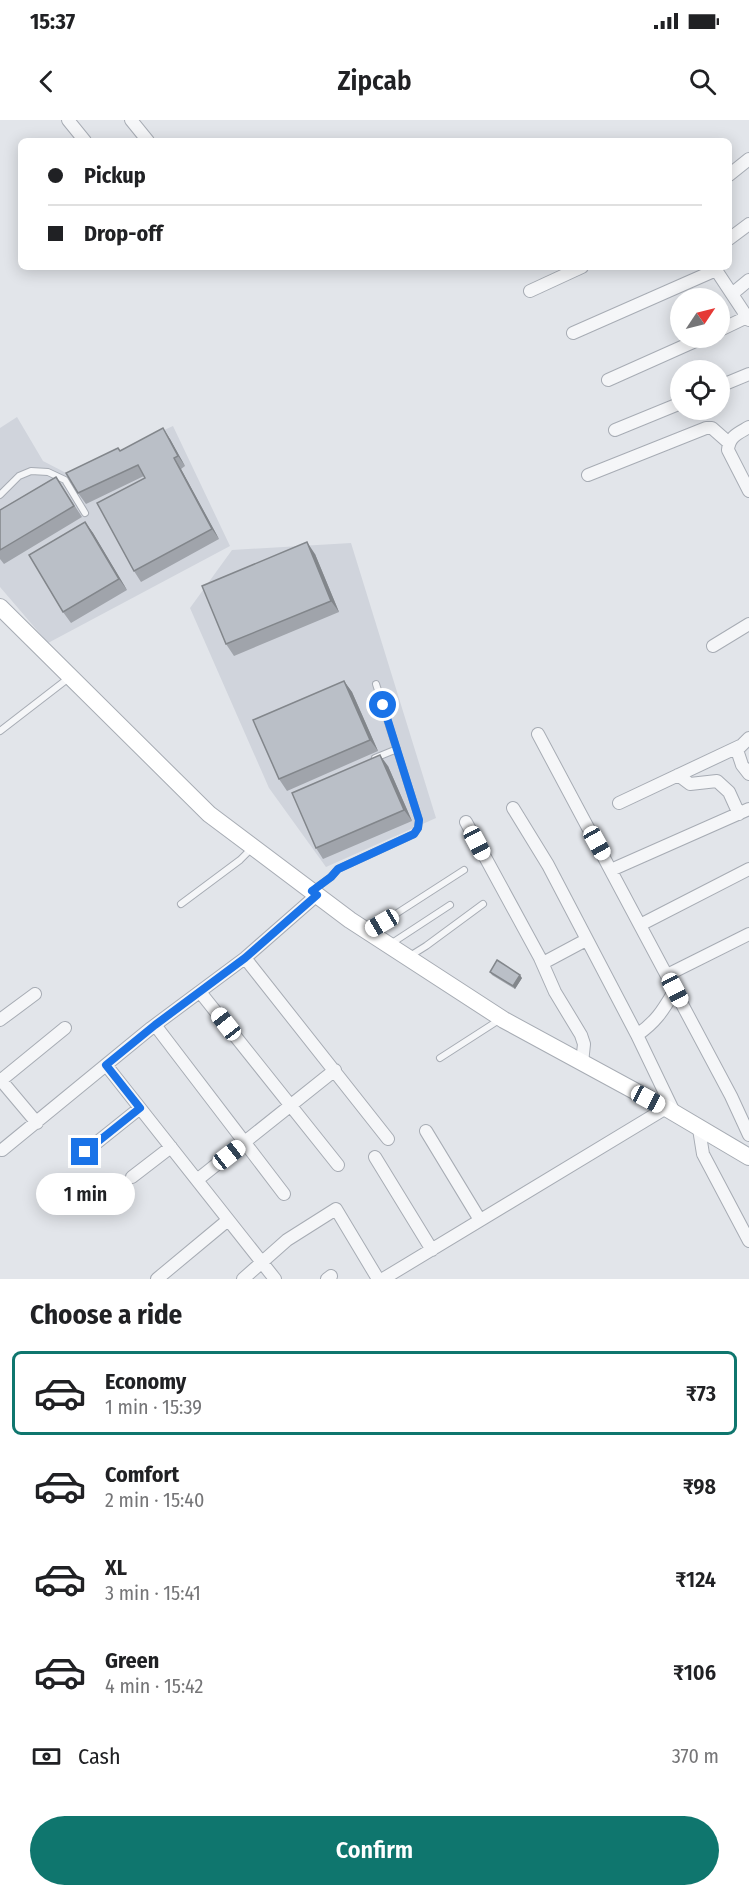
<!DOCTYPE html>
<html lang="en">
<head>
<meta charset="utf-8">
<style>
	:root { --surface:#fff; --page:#f2f2f2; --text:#202124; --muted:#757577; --line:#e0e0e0; --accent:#0f766e }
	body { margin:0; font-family:"Fira Sans Condensed",sans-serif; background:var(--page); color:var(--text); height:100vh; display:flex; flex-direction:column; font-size:22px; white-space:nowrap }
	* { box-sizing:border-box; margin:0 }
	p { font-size:20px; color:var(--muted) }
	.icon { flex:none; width:33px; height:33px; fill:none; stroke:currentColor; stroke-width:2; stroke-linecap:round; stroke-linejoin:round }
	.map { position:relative; height:1159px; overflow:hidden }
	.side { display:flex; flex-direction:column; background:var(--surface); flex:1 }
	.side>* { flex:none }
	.hud { position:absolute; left:18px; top:18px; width:714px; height:132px; border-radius:9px; box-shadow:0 3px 15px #0003; display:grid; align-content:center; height:132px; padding:0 30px; background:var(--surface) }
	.needle { width:39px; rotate:55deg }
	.buttons { position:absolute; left:670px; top:168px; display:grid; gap:12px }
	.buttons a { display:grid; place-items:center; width:60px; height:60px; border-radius:50%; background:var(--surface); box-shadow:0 3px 15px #0003; font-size:30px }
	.end { position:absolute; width:27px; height:27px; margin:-14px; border:8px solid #1a73e8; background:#fff; box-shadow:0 0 0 3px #fff }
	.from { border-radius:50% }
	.bubble { position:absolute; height:42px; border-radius:21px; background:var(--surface); box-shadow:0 3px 15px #0003; font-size:20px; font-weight:600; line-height:42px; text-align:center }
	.car { position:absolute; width:18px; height:36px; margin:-18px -9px; border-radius:8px; box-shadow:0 0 4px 2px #0007; background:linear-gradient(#fff 24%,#345 0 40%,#fff 0 76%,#345 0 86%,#fff 0) }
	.hud b { display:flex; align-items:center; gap:21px; height:57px; font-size:22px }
	.hud b+b { border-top:2px solid var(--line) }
	.hud i { width:15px; height:15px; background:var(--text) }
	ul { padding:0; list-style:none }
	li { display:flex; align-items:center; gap:18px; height:84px; margin:0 12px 9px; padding:0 18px; border:3px solid transparent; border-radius:9px }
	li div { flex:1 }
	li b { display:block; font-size:22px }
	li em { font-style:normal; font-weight:600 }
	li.active { border-color:var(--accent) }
	li>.icon { width:54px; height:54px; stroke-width:1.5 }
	h2 { padding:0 30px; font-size:27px; line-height:72px }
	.pay { display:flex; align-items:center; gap:15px; height:66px; padding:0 30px; font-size:22px }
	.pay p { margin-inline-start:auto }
	.action { display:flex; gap:12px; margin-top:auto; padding:12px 30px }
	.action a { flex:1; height:69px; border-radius:36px; background:var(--accent); color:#fff; font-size:24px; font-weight:600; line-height:69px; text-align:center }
	.status { display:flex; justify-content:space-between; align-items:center; height:42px; padding:0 30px; background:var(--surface); direction:ltr }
	.status svg { height:16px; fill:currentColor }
	header { display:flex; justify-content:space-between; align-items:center; height:78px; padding:0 30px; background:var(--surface); font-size:27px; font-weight:600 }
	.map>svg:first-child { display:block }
	.built { fill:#d0d4dc }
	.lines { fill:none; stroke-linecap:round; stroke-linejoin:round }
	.service-casing { stroke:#a7acb4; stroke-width:8 }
	.minor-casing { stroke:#a7acb4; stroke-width:14 }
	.secondary-casing { stroke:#a7acb4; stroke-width:18 }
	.service { stroke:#f5f6f8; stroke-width:6 }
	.minor { stroke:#f5f6f8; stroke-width:12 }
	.secondary { stroke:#fff; stroke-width:16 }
	.wall { fill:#a0a4ab }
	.shaded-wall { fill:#82868b }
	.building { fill:#babfc7; stroke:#82868b; stroke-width:1.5 }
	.route { stroke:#1a73e8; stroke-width:8 }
</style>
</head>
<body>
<div class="status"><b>15:37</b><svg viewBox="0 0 49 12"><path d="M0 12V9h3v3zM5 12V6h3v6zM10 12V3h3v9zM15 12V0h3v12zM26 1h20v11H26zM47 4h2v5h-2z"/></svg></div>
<header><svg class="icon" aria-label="back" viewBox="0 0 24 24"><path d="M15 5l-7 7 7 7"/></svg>Zipcab<svg class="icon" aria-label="search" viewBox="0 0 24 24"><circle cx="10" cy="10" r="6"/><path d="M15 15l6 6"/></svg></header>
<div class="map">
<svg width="749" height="1159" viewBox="0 0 749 1159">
	<rect width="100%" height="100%" fill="#e2e5ea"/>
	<!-- built -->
	<path class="built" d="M17,297L43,341L68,354L173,306L230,426L48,523L0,467V308Z
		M351,423L436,698L326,747L269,668L190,488L232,430Z"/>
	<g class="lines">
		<!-- service casing -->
		<g class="service-casing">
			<path id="service" d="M0,375L19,356L31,351L48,352L65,360L85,393
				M0,611L70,557
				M375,638L397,629
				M312,771L331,757L338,749L414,714L418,708L419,700L376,564
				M181,784L240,740L253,727
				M371,810L464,750
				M389,825L450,785
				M410,836L426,826L483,784
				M440,938L499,900"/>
		</g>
		<!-- minor casing -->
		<g class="minor-casing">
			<path id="minor" d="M68,0L85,21
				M131,0L148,21
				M729,55L749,39
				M729,119L749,104
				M714,147L749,200
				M530,171L582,147
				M732,174L749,160
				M720,210L747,197
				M573,213L716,150
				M608,260L702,218
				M720,266L749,254
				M749,307C739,313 729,316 728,330L749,371
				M615,310L681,283
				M588,355L706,308H712L729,323
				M713,526L749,504
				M538,614L731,976L749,1015
				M749,618L737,630L742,645L749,654
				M678,655L690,664L717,661L729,672L739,694
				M619,683L740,626
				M513,688L548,745L637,915L675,994
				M466,702L540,838L555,872L581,915L584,924L582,943
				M611,750L749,689
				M640,805L749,749
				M245,838L388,1019
				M543,843L586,820
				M667,855L749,814
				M200,872L338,1045
				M0,900L35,874
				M155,905L284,1074
				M637,915C657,901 663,890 675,870
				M106,945L275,1159
				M0,959L37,1003
				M0,961L65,908
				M699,1009L703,1034L749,1121
				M426,1011L480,1100
				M2,1030L151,908L245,838L317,775
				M85,1032L140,988
				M375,1037L432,1130
				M132,1057L171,1027
				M197,1060L335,950
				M157,1159L228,1100
				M243,1159L287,1120L336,1089L378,1159
				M327,1159L331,1156
				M383,1159L666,988"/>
		</g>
		<!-- secondary casing -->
		<g class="secondary-casing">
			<path id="secondary" d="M0,487L209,694L350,800L504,900L666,988L749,1037"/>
		</g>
		<!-- service -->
		<use href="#service" class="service"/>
		<!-- minor -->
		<use href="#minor" class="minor"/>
		<!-- secondary -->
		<use href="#secondary" class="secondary"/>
	</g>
	<!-- wall -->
	<path class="wall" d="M170,319L185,346L181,349L219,419L141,462L134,451L145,358L144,356L86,384L78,373Z
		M56,357L82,397L4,444L0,439V390Z
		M85,402L93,413L127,470L71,503L63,492Z
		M315,434L339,492L234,536L226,524Z
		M344,561L352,572L378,631L287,671L279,659Z
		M388,646L412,701L323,739L316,728Z
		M490,852L522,858L515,869L492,855Z"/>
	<!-- shaded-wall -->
	<path class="shaded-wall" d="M163,308L170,319L185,346L178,336Z
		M174,338L181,349L219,419L212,409Z
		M85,402L93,413L127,470L119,459Z
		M307,422L315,434L339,492L331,481Z
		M344,561L352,572L378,631L370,620Z
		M380,635L388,646L412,701L404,690Z
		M520,855L522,858L515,869L513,866Z"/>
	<!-- building -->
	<path class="building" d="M163,308L178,336L174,338L212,409L134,451L97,383L145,358L138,345L78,373L66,353L118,328L120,331Z
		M56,357L74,386L0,430V390Z
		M85,402L119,459L63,492L29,435Z
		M307,422L331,481L226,524L202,466Z
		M344,561L370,620L279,659L253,600Z
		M380,635L404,690L316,728L292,673Z
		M497,840L520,855L513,866L490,852Z"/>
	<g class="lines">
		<!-- route -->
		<path class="route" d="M85,1032L140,988L106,945L155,905L245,838L317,775L312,771L331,757L338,749L414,714L418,708L419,700L383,585"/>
	</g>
</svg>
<div class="buttons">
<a><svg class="needle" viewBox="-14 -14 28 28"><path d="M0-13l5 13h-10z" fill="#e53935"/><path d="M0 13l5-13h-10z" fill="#757577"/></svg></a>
<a><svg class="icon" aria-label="locate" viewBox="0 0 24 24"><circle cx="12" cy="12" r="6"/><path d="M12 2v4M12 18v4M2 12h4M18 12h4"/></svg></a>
</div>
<i class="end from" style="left:383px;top:585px"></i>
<i class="end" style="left:85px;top:1032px"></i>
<div class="bubble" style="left:36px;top:1053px;width:99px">1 min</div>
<i class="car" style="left:477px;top:723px;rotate:152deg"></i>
<i class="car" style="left:597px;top:723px;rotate:151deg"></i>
<i class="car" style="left:382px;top:803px;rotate:240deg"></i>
<i class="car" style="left:675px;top:870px;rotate:152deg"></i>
<i class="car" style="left:226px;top:904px;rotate:322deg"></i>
<i class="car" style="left:648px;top:979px;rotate:118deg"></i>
<i class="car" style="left:229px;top:1035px;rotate:52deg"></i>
<div class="hud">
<b><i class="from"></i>Pickup</b>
<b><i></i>Drop-off</b>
</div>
</div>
<section class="side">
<h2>Choose a ride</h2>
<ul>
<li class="active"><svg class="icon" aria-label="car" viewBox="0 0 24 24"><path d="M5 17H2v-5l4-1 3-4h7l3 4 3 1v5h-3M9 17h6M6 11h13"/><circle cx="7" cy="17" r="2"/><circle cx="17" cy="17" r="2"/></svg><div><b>Economy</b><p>1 min · 15:39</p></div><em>₹73</em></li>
<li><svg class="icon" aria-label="car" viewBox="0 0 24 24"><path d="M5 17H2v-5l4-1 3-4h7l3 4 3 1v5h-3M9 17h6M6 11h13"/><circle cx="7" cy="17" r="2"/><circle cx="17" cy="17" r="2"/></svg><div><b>Comfort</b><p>2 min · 15:40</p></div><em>₹98</em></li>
<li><svg class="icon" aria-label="car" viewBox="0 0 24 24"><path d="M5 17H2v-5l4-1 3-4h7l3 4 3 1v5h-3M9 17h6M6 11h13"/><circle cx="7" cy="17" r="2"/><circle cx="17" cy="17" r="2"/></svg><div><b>XL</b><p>3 min · 15:41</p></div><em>₹124</em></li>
<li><svg class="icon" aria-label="car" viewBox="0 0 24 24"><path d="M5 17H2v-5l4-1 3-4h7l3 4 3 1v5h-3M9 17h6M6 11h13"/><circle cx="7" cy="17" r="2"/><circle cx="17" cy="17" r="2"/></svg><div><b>Green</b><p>4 min · 15:42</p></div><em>₹106</em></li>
</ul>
<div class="pay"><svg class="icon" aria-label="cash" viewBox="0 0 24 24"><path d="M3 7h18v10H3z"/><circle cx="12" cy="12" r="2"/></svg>Cash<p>370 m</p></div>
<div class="action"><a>Confirm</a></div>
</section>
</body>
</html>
